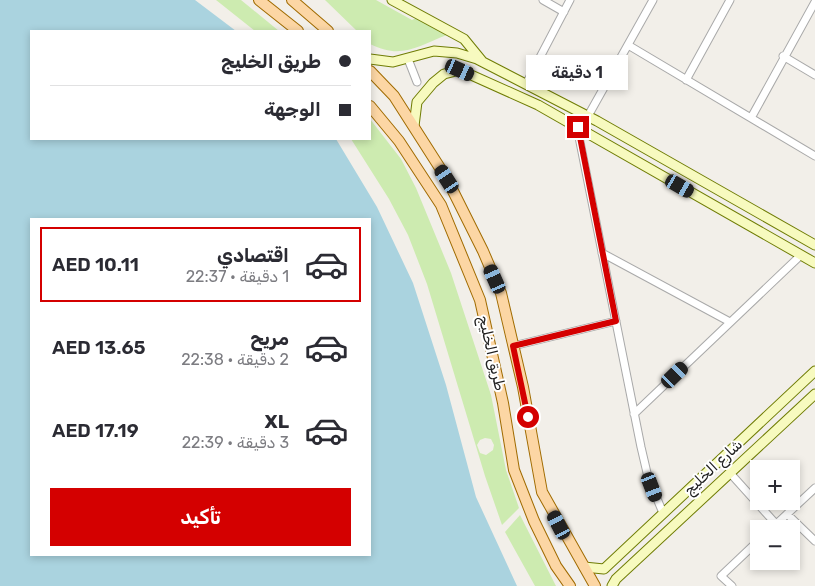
<!DOCTYPE html>
<html lang="ar">
<head>
<meta charset="utf-8">
<style>
	:root { --surface:#fff; --page:#f2f2f3; --text:#2b2b33; --muted:#7c7c81; --line:#e1e1e2; --accent:#d40000 }
	body { margin:0; font-family:Rubik,Vazirmatn,sans-serif; background:var(--page); color:var(--text); direction:rtl; height:100vh; display:flex; flex-direction:column; font-size:19px; white-space:nowrap }
	* { box-sizing:border-box; margin:0 }
	p { font-size:16px; color:var(--muted) }
	.icon { flex:none; width:28px; height:28px; fill:none; stroke:currentColor; stroke-width:2; stroke-linecap:round; stroke-linejoin:round }
	.map { position:relative; flex:1; overflow:hidden; direction:ltr }
	.side { position:absolute; left:30px; top:218px; width:341px; height:338px; display:flex; flex-direction:column; background:var(--surface); border-radius:0px; box-shadow:0 2px 8px #0003; direction:rtl }
	.side>* { flex:none }
	.guide { position:absolute; left:30px; top:30px; width:341px; height:110px; border-radius:0px; box-shadow:0 2px 8px #0003; direction:rtl; display:grid; align-content:center; height:110px; padding:0 20px; background:var(--surface) }
	.buttons { position:absolute; left:750px; top:460px; display:grid; gap:10px }
	.buttons a { display:grid; place-items:center; width:50px; height:50px; border-radius:0px; background:var(--surface); box-shadow:0 2px 8px #0003; font-size:25px }
	.end { position:absolute; width:22px; height:22px; margin:-11px; border:6px solid #d40000; background:#fff; box-shadow:0 0 0 2px #fff }
	.from { border-radius:50% }
	.bubble { position:absolute; height:35px; border-radius:0px; background:var(--surface); box-shadow:0 2px 8px #0003; font-size:16px; font-weight:600; line-height:35px; text-align:center; direction:rtl }
	.car { position:absolute; width:15px; height:30px; margin:-15px -8px; border-radius:6px; box-shadow:0 0 4px 1px #0007; background:linear-gradient(#222 24%,#8ab4d8 0 40%,#222 0 76%,#8ab4d8 0 86%,#222 0) }
	.guide b { display:flex; align-items:center; gap:18px; height:48px; font-size:19px }
	.guide b+b { border-top:1px solid var(--line) }
	.guide i { width:12px; height:12px; background:var(--text) }
	ul { padding:9px 0 0; list-style:none }
	li { display:flex; align-items:center; gap:15px; height:75px; margin:0 10px 8px; padding:0 10px; border:2px solid transparent; border-radius:0px }
	li div { flex:1 }
	li b { display:block; font-size:19px }
	li em { font-style:normal; font-weight:600 }
	li.current { border-color:var(--accent) }
	li>.icon { width:45px; height:45px; stroke-width:1.5 }
	.primary-button { display:flex; gap:10px; margin-top:auto; padding:10px 20px }
	.primary-button a { flex:1; height:58px; border-radius:0px; background:var(--accent); color:#fff; font-size:20px; font-weight:600; line-height:58px; text-align:center }
	.map>svg:first-child { display:block }
	.grass { fill:#cdebb0; fill-rule:evenodd }
	.water { fill:#aad3df; fill-rule:evenodd }
	.lines { fill:none; stroke-linecap:round; stroke-linejoin:round }
	.street-casing { stroke:#a9a9a9; stroke-width:9 }
	.secondary-casing { stroke:#707d05; stroke-width:11 }
	.primary-casing { stroke:#a06b00; stroke-width:12 }
	.street { stroke:#fff; stroke-width:7 }
	.secondary { stroke:#f7fabf; stroke-width:9 }
	.primary { stroke:#fcd6a4; stroke-width:10 }
	.route { stroke:#d40000; stroke-width:6 }
	.labels { text-anchor:middle; dominant-baseline:central; stroke-width:4; stroke-linejoin:round; paint-order:stroke }
	.street-label { font-size:15px; fill:#222; stroke:#fff }
</style>
</head>
<body>
<div class="map">
<svg width="815" height="586" viewBox="0 0 815 586">
	<rect width="100%" height="100%" fill="#f2efe9"/>
	<!-- grass -->
	<path class="grass" d="M216,0H241L279,31H255Z
		M325,0H376L412,20L416,18L447,35C417,46 402,60 370,44V31H357Z
		M370,119L401,159L416,188L451,273L491,395L506,470L519,508L502,525L485,476L427,284L408,235L389,199L351,139H370ZM485,438L491,439L494,445L493,450L486,455L480,453L477,445L480,440Z
		M520,515L556,586H535L505,532Z"/>
	<!-- water -->
	<path class="water" d="M0,0H195L236,31H31V139H336L377,207L413,283L446,385L476,497L517,586H0ZM31,219H370V554H31Z"/>
	<g class="lines">
		<!-- street casing -->
		<g class="street-casing">
			<path id="street" d="M543,0L564,12
				M628,45L815,156
				M783,56L815,75
				M408,59L417,82
				M686,80L730,0
				M526,84L570,0
				M588,116L653,0
				M751,118L815,2
				M577,127L641,447L648,477L663,513
				M602,253L730,322
				M513,346L616,321
				M634,414L801,255
				M730,473L776,524
				M787,514L815,541
				M771,529L815,488
				M732,586L721,576L759,540"/>
		</g>
		<!-- secondary casing -->
		<g class="secondary-casing">
			<path id="secondary" d="M392,0L464,39L482,61
				M370,59L393,62L434,51L457,53L477,59L597,121L815,245
				M414,126L417,102L433,83L444,74L460,70L538,105L815,263
				M584,567L604,569L815,371
				M612,586L616,579L815,394"/>
		</g>
		<!-- primary casing -->
		<g class="primary-casing">
			<path id="primary" d="M259,0L298,31
				M292,0L328,31
				M370,71L394,96L447,179L483,251L501,293L523,387L542,492L595,586
				M370,106L399,141L441,205L480,300L503,403L514,470L534,521L556,566L570,586"/>
		</g>
		<!-- street -->
		<use href="#street" class="street"/>
		<!-- secondary -->
		<use href="#secondary" class="secondary"/>
		<!-- primary -->
		<use href="#primary" class="primary"/>
	</g>
	<g class="lines">
		<!-- route -->
		<path class="route" d="M528,417L513,346L616,321L578,127"/>
	</g>
	<g class="labels">
		<!-- street labels -->
		<g class="street-label">
			<text transform="translate(492 353) rotate(77)">طريق الخليج</text>
			<text transform="translate(713 467) rotate(-43)">شارع الخليج</text>
		</g>
	</g>
</svg>
<div class="buttons">
<a>+</a>
<a>−</a>
</div>
<i class="end from" style="left:528px;top:417px"></i>
<i class="end" style="left:578px;top:127px"></i>
<div class="bubble" style="left:526px;top:55px;width:102px">1 دقيقة</div>
<i class="car" style="left:460px;top:70px;rotate:114deg"></i>
<i class="car" style="left:447px;top:179px;rotate:327deg"></i>
<i class="car" style="left:680px;top:186px;rotate:120deg"></i>
<i class="car" style="left:495px;top:279px;rotate:336deg"></i>
<i class="car" style="left:675px;top:375px;rotate:46deg"></i>
<i class="car" style="left:652px;top:487px;rotate:159deg"></i>
<i class="car" style="left:559px;top:525px;rotate:332deg"></i>
<div class="guide">
<b><i class="from"></i>طريق الخليج</b>
<b><i></i>الوجهة</b>
</div>
<section class="side">
<ul>
<li class="current"><svg class="icon" aria-label="car" viewBox="0 0 24 24"><path d="M5 17H2v-5l4-1 3-4h7l3 4 3 1v5h-3M9 17h6M6 11h13"/><circle cx="7" cy="17" r="2"/><circle cx="17" cy="17" r="2"/></svg><div><b>اقتصادي</b><p>1 دقيقة · 22:37</p></div><em>AED 10.11</em></li>
<li><svg class="icon" aria-label="car" viewBox="0 0 24 24"><path d="M5 17H2v-5l4-1 3-4h7l3 4 3 1v5h-3M9 17h6M6 11h13"/><circle cx="7" cy="17" r="2"/><circle cx="17" cy="17" r="2"/></svg><div><b>مريح</b><p>2 دقيقة · 22:38</p></div><em>AED 13.65</em></li>
<li><svg class="icon" aria-label="car" viewBox="0 0 24 24"><path d="M5 17H2v-5l4-1 3-4h7l3 4 3 1v5h-3M9 17h6M6 11h13"/><circle cx="7" cy="17" r="2"/><circle cx="17" cy="17" r="2"/></svg><div><b>XL</b><p>3 دقيقة · 22:39</p></div><em>AED 17.19</em></li>
</ul>
<div class="primary-button"><a>تأكيد</a></div>
</section>
</div>
</body>
</html>
